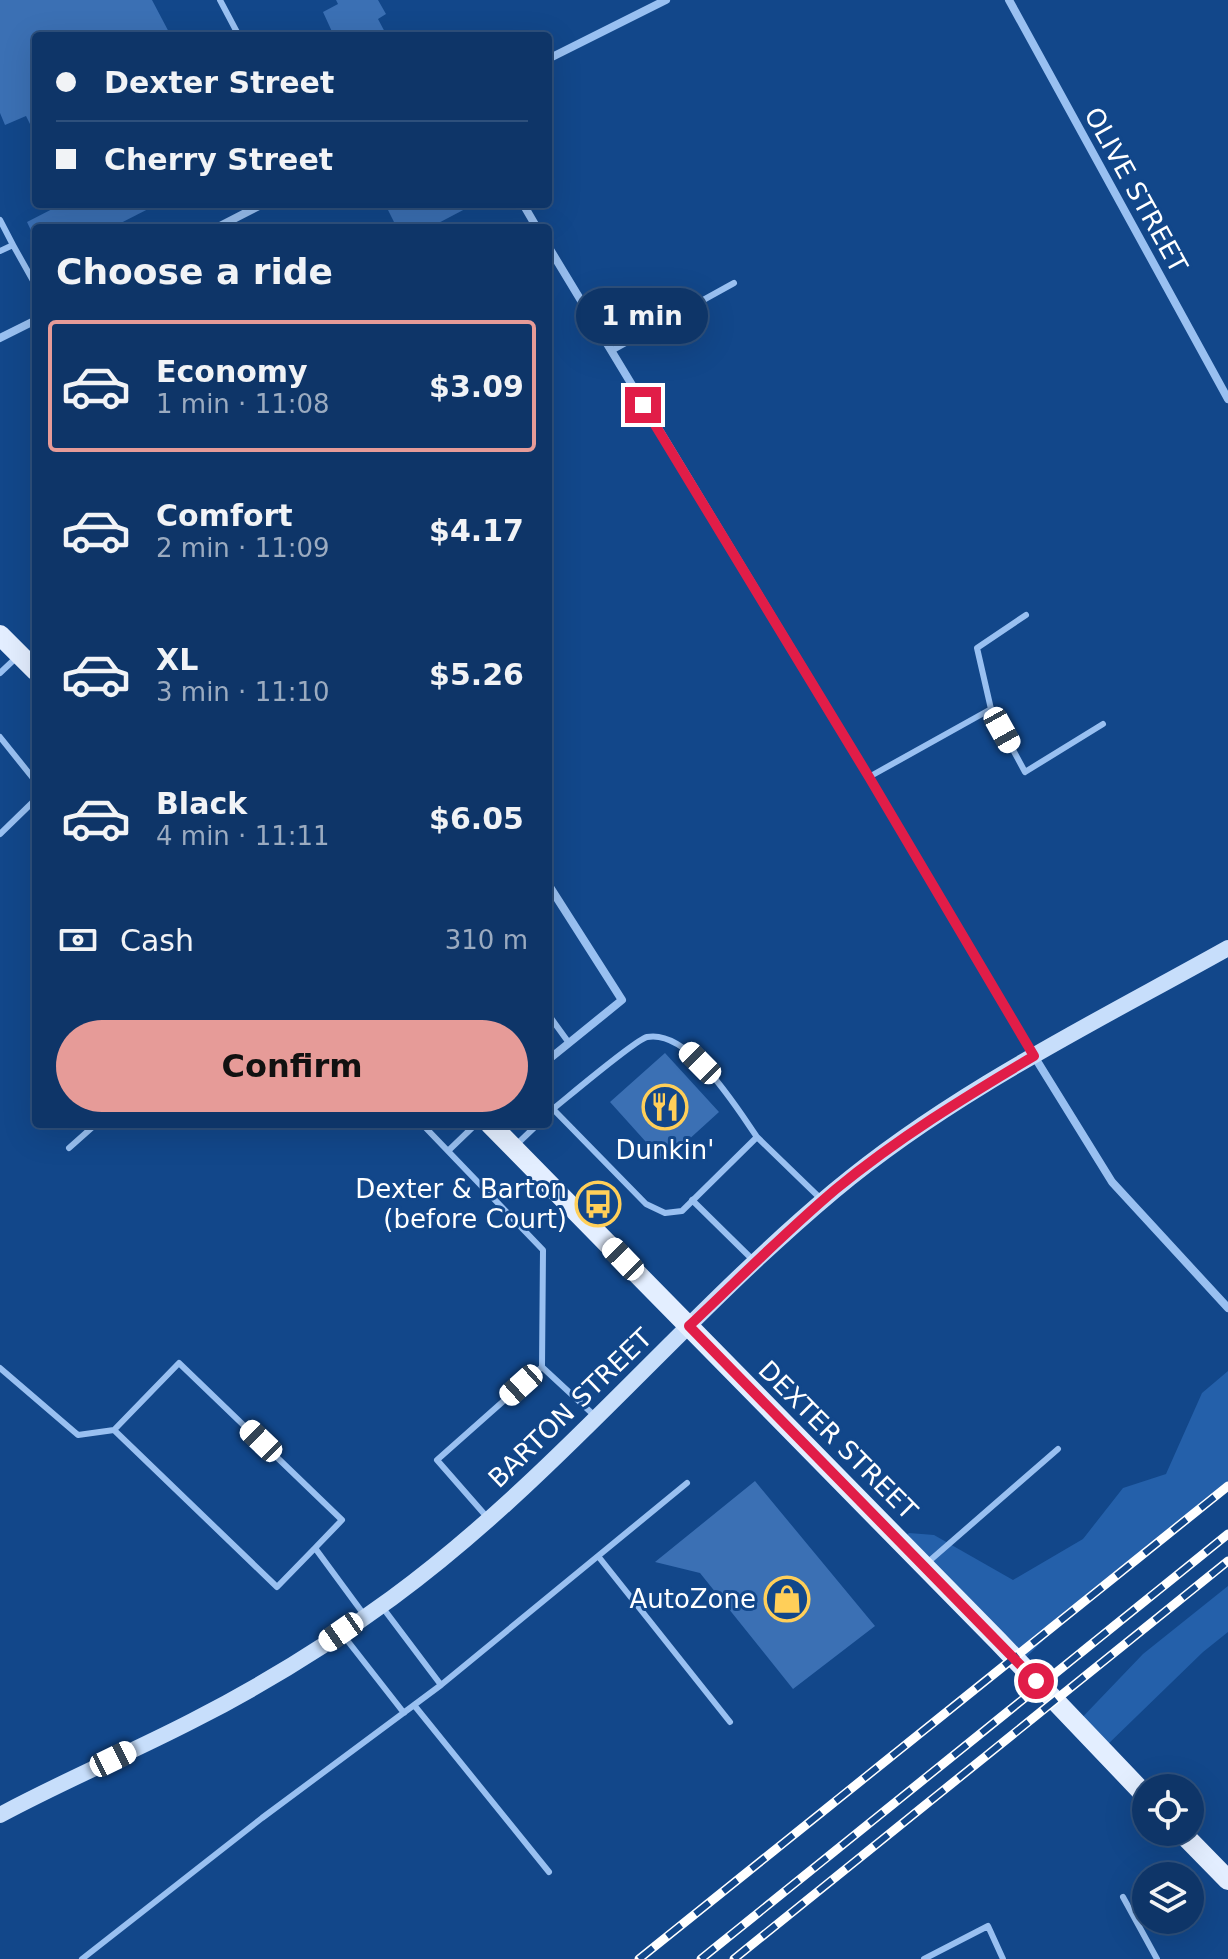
<!DOCTYPE html>
<html lang="en">
<head>
<meta charset="utf-8">
<style>
	:root { --surface:#0e3568; --page:#173d6e; --text:#f1f3f6; --muted:#9babc0; --line:#2e507c; --accent:#e69b98 }
	body { margin:0; font-family:"DejaVu Sans",sans-serif; background:var(--page); color:var(--text); height:100vh; display:flex; flex-direction:column; font-size:30px; white-space:nowrap }
	* { box-sizing:border-box; margin:0 }
	p { font-size:26px; color:var(--muted) }
	.icon { flex:none; width:44px; height:44px; fill:none; stroke:currentColor; stroke-width:2; stroke-linecap:round; stroke-linejoin:round }
	.map { position:relative; flex:1; overflow:hidden }
	.sheet { position:absolute; left:32px; top:224px; width:520px; height:904px; display:flex; flex-direction:column; background:var(--surface); border-radius:8px; box-shadow:0 8px 32px #0002,0 0 0 2px var(--line) }
	.sheet>* { flex:none }
	.top-card { position:absolute; left:32px; top:32px; width:520px; height:176px; border-radius:8px; box-shadow:0 8px 32px #0002,0 0 0 2px var(--line); display:grid; align-content:center; height:176px; padding:0 24px; background:var(--surface) }
	.buttons { position:absolute; left:1132px; top:1774px; display:grid; gap:16px }
	.buttons a { display:grid; place-items:center; width:72px; height:72px; border-radius:50%; background:var(--surface); box-shadow:0 8px 32px #0002,0 0 0 2px var(--line); font-size:40px }
	.end { position:absolute; width:36px; height:36px; margin:-18px; border:10px solid #e11d48; background:#fff; box-shadow:0 0 0 4px #fff }
	.from { border-radius:50% }
	.bubble { position:absolute; height:56px; border-radius:28px; background:var(--surface); box-shadow:0 8px 32px #0002,0 0 0 2px var(--line); font-size:26px; font-weight:700; line-height:56px; text-align:center }
	.car { position:absolute; width:24px; height:48px; margin:-24px -12px; border-radius:10px; box-shadow:0 0 6px 2px #0007; background:linear-gradient(#fff 24%,#345 0 40%,#fff 0 76%,#345 0 86%,#fff 0) }
	.top-card b { display:flex; align-items:center; gap:28px; height:76px; font-size:30px }
	.top-card b+b { border-top:2px solid var(--line) }
	.top-card i { width:20px; height:20px; background:var(--text) }
	ul { padding:0; list-style:none }
	li { display:flex; align-items:center; gap:24px; height:132px; margin:0 16px 12px; padding:0 8px; border:4px solid transparent; border-radius:8px }
	li div { flex:1 }
	li b { display:block; font-size:30px }
	li em { font-style:normal; font-weight:700 }
	li.current { border-color:var(--accent) }
	li>.icon { width:72px; height:72px; stroke-width:1.5 }
	h2 { padding:0 24px; font-size:36px; line-height:96px }
	.pay { display:flex; align-items:center; gap:20px; height:88px; padding:0 24px; font-size:30px }
	.pay p { margin-inline-start:auto }
	.action { display:flex; gap:16px; margin-top:auto; padding:16px 24px }
	.action a { flex:1; height:92px; border-radius:48px; background:var(--accent); color:#111; font-size:32px; font-weight:700; line-height:92px; text-align:center }
	.map>svg:first-child { display:block }
	.green { fill:#2460aa }
	.building { fill:#3b70b4 }
	.lines { fill:none; stroke-linecap:round; stroke-linejoin:round }
	.lane { stroke:#99c0f1; stroke-width:6 }
	.street { stroke:#99c0f1; stroke-width:8 }
	.secondary { stroke:#c7defb; stroke-width:16 }
	.primary { stroke:#e3eeff; stroke-width:20 }
	.rail-casing { stroke:#fff; stroke-width:9 }
	.rail { stroke:#12478a; stroke-width:6; stroke-dasharray:18; stroke-linecap:butt }
	.route { stroke:#e11d48; stroke-width:10 }
	.labels { text-anchor:middle; dominant-baseline:central; stroke-width:6; stroke-linejoin:round; paint-order:stroke }
	.street-label { font-size:26px; fill:#fff; stroke:#12478a }
	.poi-label { font-size:26px; fill:#fff; stroke:#12478a; text-anchor:end }
</style>
</head>
<body>
<div class="map">
<svg width="1228" height="1959" viewBox="0 0 1228 1959">
	<rect width="100%" height="100%" fill="#12478a"/>
	<!-- green -->
	<path class="green" d="M1228,1371V1482L1111,1575L1016,1667L895,1546L909,1533L934,1535L1013,1580L1083,1539L1123,1488L1166,1474L1202,1393Z
		M1228,1586V1632L1203,1652L1105,1747L1074,1726L1143,1654Z"/>
	<!-- building -->
	<path class="building" d="M0,0H152L171,36H36V136L26,116L5,125L0,113Z
		M336,0H378L386,14L378,19L387,36H334L323,12L338,4Z
		M62,204H158L111,228H36V241L27,222Z
		M385,204H464L467,208L429,228H397Z
		M665,1053L719,1112L664,1162L610,1102Z
		M755,1481L875,1626L793,1689L700,1573L655,1562Z"/>
	<g class="lines">
		<!-- lane -->
		<path class="lane" d="M220,0L239,36
			M0,220L13,245
			M0,251L13,245L36,286
			M611,351L734,283
			M0,673L18,656
			M991,709L1025,772L1103,724
			M0,737L36,782
			M869,777L991,709L977,648L1026,615
			M0,834L36,799
			M548,1014L569,1043
			M553,1109C568,1097 635,1040 647,1037C689,1029 736,1107 757,1137
			M548,1114L553,1109L646,1204L665,1213L682,1211L757,1137L821,1199
			M422,1124L543,1250L542,1367L437,1460L486,1516
			M516,1145L538,1124
			M69,1148L96,1124
			M448,1151L476,1124
			M692,1200L753,1260
			M542,1367L596,1417
			M0,1368L78,1435L114,1430
			M315,1548L277,1587L114,1430L179,1363L342,1520L315,1548L365,1616
			M598,1556L730,1722
			M927,1563L1058,1449
			M383,1608L441,1685
			M343,1635L404,1713
			M414,1705L549,1872
			M1123,1897L1157,1959
			M82,1959L262,1818L441,1685L687,1483
			M924,1959L988,1926L1003,1959"/>
		<!-- street -->
		<path class="street" d="M1009,0L1228,399
			M548,59L666,0
			M523,204L537,228
			M216,228L263,204
			M548,246L869,777L1034,1056L1112,1182L1228,1308
			M0,338L36,320
			M548,884L622,1000L548,1060"/>
		<!-- secondary -->
		<path class="secondary" d="M0,1815C63,1781 128,1754 192,1721C261,1686 329,1644 392,1598C554,1479 680,1320 834,1191C952,1092 1094,1023 1228,948"/>
		<!-- primary -->
		<path class="primary" d="M0,635L36,671
			M490,1124L998,1641L1146,1796
			M1181,1832L1228,1880"/>
		<!-- rail casing -->
		<g class="rail-casing">
			<path id="rail" d="M639,1959L1228,1486
				M701,1959L1228,1534
				M734,1959L1228,1561"/>
		</g>
		<!-- rail -->
		<use href="#rail" class="rail"/>
	</g>
	<g class="lines">
		<!-- route -->
		<path class="route" d="M643,405L869,777L1034,1056C965,1097 898,1138 836,1189C785,1232 738,1280 689,1326L1036,1681"/>
	</g>
	<!-- icons -->
	<defs>
		<g id="restaurant-ring" transform="scale(2.3)"><circle r="9.5" fill="#12478a" stroke="#ffcf59" stroke-width="1.5"/><path d="M-5-6h1v4h1v-4h1v4h1v-4h1v5L-1.5 .5V6h-2V.5L-5-1ZM5-6V6H3V1.5H1.5Q1.5-4 5-6Z" fill="#ffcf59"/></g>
		<g id="bus-ring" transform="scale(2.3)"><circle r="9.5" fill="#12478a" stroke="#ffcf59" stroke-width="1.5"/><path d="M-5-6H5V4H4V6H2V4H-2V6H-4V4H-5ZM-3.5-4V0h7V-4ZM-3.5 1.2v1.5H-2V1.2ZM2 1.2v1.5H3.5V1.2Z" fill="#ffcf59"/></g>
		<g id="shop-ring" transform="scale(2.3)"><circle r="9.5" fill="#12478a" stroke="#ffcf59" stroke-width="1.5"/><path d="M-5-2.5h2.3a2.7 3.5 0 0 1 5.4 0H5L5.5 6h-11ZM-1.5-2.5h3a1.5 2.3 0 0 0-3 0Z" fill="#ffcf59"/></g>
	</defs>
	<g fill-rule="evenodd">
		<use href="#restaurant-ring" x="665" y="1107"/>
		<use href="#bus-ring" x="598" y="1204"/>
		<use href="#shop-ring" x="787" y="1599"/>
	</g>
	<g class="labels">
		<!-- street labels -->
		<g class="street-label">
			<text transform="translate(1136 190) rotate(61)">OLIVE STREET</text>
			<text transform="translate(570 1408) rotate(-44)">BARTON STREET</text>
			<text transform="translate(838 1440) rotate(45)">DEXTER STREET</text>
		</g>
		<!-- poi labels -->
		<g class="poi-label">
			<text x="665" y="1150" text-anchor="middle">Dunkin'</text>
			<text x="567" y="1189">Dexter &amp; Barton<tspan x="567" dy="30">(before Court)</tspan></text>
			<text x="756" y="1599">AutoZone</text>
		</g>
	</g>
</svg>
<div class="buttons">
<a><svg class="icon" aria-label="locate" viewBox="0 0 24 24"><circle cx="12" cy="12" r="6"/><path d="M12 2v4M12 18v4M2 12h4M18 12h4"/></svg></a>
<a><svg class="icon" aria-label="layers" viewBox="0 0 24 24"><path d="M12 4l9 5-9 5-9-5zM3 14l9 5 9-5"/></svg></a>
</div>
<i class="end from" style="left:1036px;top:1681px"></i>
<i class="end" style="left:643px;top:405px"></i>
<div class="bubble" style="left:576px;top:288px;width:132px">1 min</div>
<i class="car" style="left:1002px;top:730px;rotate:151deg"></i>
<i class="car" style="left:700px;top:1063px;rotate:315deg"></i>
<i class="car" style="left:623px;top:1259px;rotate:316deg"></i>
<i class="car" style="left:521px;top:1385px;rotate:228deg"></i>
<i class="car" style="left:261px;top:1441px;rotate:314deg"></i>
<i class="car" style="left:341px;top:1632px;rotate:235deg"></i>
<i class="car" style="left:113px;top:1759px;rotate:64deg"></i>
<div class="top-card">
<b><i class="from"></i>Dexter Street</b>
<b><i></i>Cherry Street</b>
</div>
<section class="sheet">
<h2>Choose a ride</h2>
<ul>
<li class="current"><svg class="icon" aria-label="car" viewBox="0 0 24 24"><path d="M5 17H2v-5l4-1 3-4h7l3 4 3 1v5h-3M9 17h6M6 11h13"/><circle cx="7" cy="17" r="2"/><circle cx="17" cy="17" r="2"/></svg><div><b>Economy</b><p>1 min · 11:08</p></div><em>$3.09</em></li>
<li><svg class="icon" aria-label="car" viewBox="0 0 24 24"><path d="M5 17H2v-5l4-1 3-4h7l3 4 3 1v5h-3M9 17h6M6 11h13"/><circle cx="7" cy="17" r="2"/><circle cx="17" cy="17" r="2"/></svg><div><b>Comfort</b><p>2 min · 11:09</p></div><em>$4.17</em></li>
<li><svg class="icon" aria-label="car" viewBox="0 0 24 24"><path d="M5 17H2v-5l4-1 3-4h7l3 4 3 1v5h-3M9 17h6M6 11h13"/><circle cx="7" cy="17" r="2"/><circle cx="17" cy="17" r="2"/></svg><div><b>XL</b><p>3 min · 11:10</p></div><em>$5.26</em></li>
<li><svg class="icon" aria-label="car" viewBox="0 0 24 24"><path d="M5 17H2v-5l4-1 3-4h7l3 4 3 1v5h-3M9 17h6M6 11h13"/><circle cx="7" cy="17" r="2"/><circle cx="17" cy="17" r="2"/></svg><div><b>Black</b><p>4 min · 11:11</p></div><em>$6.05</em></li>
</ul>
<div class="pay"><svg class="icon" aria-label="cash" viewBox="0 0 24 24"><path d="M3 7h18v10H3z"/><circle cx="12" cy="12" r="2"/></svg>Cash<p>310 m</p></div>
<div class="action"><a>Confirm</a></div>
</section>
</div>
</body>
</html>
